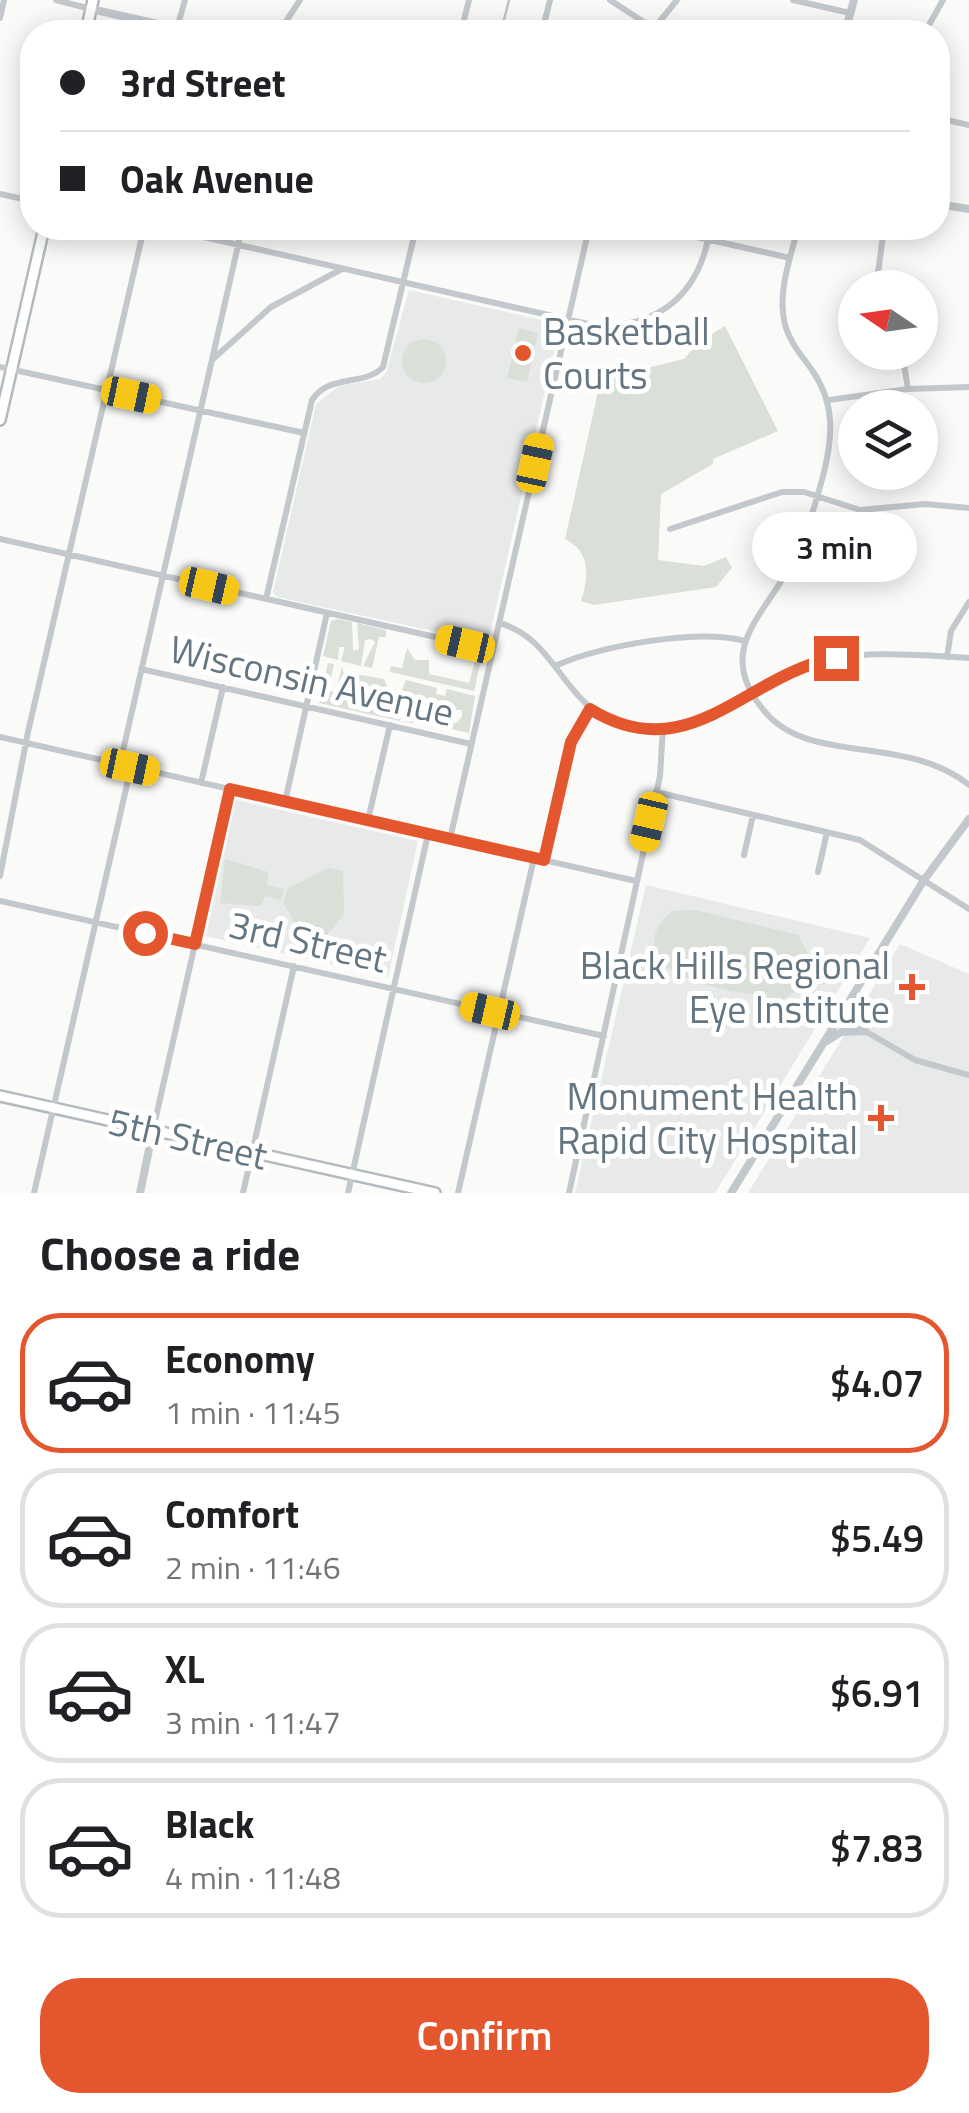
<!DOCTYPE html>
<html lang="en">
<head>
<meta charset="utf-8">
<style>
	:root { --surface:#fff; --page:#f6f6f6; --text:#202124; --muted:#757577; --line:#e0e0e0; --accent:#e4572e }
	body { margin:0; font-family:"Titillium Web",sans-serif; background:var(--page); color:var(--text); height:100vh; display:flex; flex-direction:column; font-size:38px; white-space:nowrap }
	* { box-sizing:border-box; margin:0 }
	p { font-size:32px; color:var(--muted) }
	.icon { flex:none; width:55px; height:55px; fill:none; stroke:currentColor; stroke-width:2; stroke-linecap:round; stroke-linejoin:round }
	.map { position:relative; height:1193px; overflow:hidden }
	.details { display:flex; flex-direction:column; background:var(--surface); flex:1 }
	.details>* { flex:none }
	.hud { position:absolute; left:20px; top:20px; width:930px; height:220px; border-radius:40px; box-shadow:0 5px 25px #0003; display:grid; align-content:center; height:220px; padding:0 40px; background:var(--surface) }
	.needle { width:65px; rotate:283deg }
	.buttons { position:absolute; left:838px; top:270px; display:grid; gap:20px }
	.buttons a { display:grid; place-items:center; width:100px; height:100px; border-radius:50%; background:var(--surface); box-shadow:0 5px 25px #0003; font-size:50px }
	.end { position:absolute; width:45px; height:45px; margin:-22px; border:12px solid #e4572e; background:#fff; box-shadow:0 0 0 5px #fff }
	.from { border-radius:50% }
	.bubble { position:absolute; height:70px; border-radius:35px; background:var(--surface); box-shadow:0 5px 25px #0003; font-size:32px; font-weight:600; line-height:70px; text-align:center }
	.car { position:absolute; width:30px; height:60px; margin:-30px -15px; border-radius:12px; box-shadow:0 0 8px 2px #0007; background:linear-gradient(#f5c518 24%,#345 0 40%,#f5c518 0 76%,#345 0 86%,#f5c518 0) }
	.hud b { display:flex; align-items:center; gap:35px; height:95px; font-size:38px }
	.hud b+b { border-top:2px solid var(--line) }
	.hud i { width:25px; height:25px; background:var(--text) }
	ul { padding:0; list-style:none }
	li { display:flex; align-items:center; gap:30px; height:140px; margin:0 20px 15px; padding:0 20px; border:5px solid var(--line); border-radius:40px }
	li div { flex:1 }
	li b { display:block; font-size:38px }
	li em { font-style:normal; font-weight:600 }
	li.active { border-color:var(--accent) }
	li>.icon { width:90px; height:90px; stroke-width:1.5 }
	h2 { padding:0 40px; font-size:45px; line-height:120px }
	.action { display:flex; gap:20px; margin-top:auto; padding:20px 40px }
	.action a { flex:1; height:115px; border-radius:40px; background:var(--accent); color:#fff; font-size:40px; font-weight:600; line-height:115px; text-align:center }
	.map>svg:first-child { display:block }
	.built { fill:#e8e9e9 }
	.green { fill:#dadfd7 }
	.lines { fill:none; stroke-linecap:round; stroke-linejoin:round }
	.stream { stroke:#bbc7cb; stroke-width:2.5 }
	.secondary-casing { stroke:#b3babf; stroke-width:14 }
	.minor { stroke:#c3c8cc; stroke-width:6 }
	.tertiary { stroke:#c3c8cc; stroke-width:8 }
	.secondary { stroke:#fff; stroke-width:9 }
	.route { stroke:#e4572e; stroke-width:12 }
	.poi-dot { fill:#e4572e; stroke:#fff; stroke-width:4 }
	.labels { text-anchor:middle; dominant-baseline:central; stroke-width:10; stroke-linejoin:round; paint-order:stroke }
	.poi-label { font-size:38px; fill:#657683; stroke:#fff; text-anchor:end }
	.street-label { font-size:38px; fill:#657683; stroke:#fff }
</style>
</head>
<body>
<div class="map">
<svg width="969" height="1193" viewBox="0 0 969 1193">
	<rect width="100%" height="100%" fill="#fafaf8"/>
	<!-- built -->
	<path class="built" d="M409,290L560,324L488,643L277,597L273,592L316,404L339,386L380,379L386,373Z
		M236,800L418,841L388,977L206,936Z
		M646,885L870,938L715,1193H575Z
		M900,944L969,974V1193H748Z"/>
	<!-- green -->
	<path class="green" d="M725,326L778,431L713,459V464L661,494L658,560L704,566L726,557L732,568L716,587L594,605L581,601C589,576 591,552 565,539L601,379L684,359L700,341Z
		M519,328L538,333L527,382L507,378Z
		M402 361a22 22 0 1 1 44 0a22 22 0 1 1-44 0Z
		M338,619L352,622L353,651L359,649L357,623L386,630V637H379L372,668L363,666L375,642L371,639L365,640L361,666L341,661L345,647H339L338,660L323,656L331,621Z
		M407,648L415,660H429V674L469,683L475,661L465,656L472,653L466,648L483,652L474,691L390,672L391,666L402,668Z
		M328,663L334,664L328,691L336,692L342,666L343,672L384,679L387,686L381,695L383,709L390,698L398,700L406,680L437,688L436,694L445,696L447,689L475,696L469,733L447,728L451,718L455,724L462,717V710H447L443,727L405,722L410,711L424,715L427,702L421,700L413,707L403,703L400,721L319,703Z
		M225,859L268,872L267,885L284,889L281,900L265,896L261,906L220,903Z
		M328,868L343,871L344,915L322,940L303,936L283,903L287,889Z
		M695,910L798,935L812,960L807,982L783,1000C750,993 654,985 654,944C654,929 662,919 673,911Z"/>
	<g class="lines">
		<!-- stream -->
		<path class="stream" d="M501,32L509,0"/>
		<!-- secondary casing -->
		<g class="secondary-casing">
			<path id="secondary" d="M86,32L93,0
				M0,420L44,228
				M0,1096L435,1193"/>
		</g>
		<!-- minor -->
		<path class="minor" d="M56,0L91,9
			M610,0L659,32
			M793,0L850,13
			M0,18L4,0
			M177,28L185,0
			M279,32L300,0
			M461,32L469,0
			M542,32L550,0
			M651,32L677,0
			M925,32L943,0
			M938,118L969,125
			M0,194L32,201
			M164,228L597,326C656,327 695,298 708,240
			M377,228L414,236
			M596,228L688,235L790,258
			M798,228C790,258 777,294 785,325C790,343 802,356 812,370C835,403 833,435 824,472C816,503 806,538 791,565C762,618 713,652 766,713C811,765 906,734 969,785
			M876,288L884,228
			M902,352L908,389
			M213,359L271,307L340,270
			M0,367L304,433
			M829,400L908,389L969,387
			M670,529L782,492H804L860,510L925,504L969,508
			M0,539L493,650
			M266,599L312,400C330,373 364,387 383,367L416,228
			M499,623C559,639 563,711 625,724C709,743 740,687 809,664C858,649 919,655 969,658
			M947,657L951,631L969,602
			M555,666C600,646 697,628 745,641
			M141,669L471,744
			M0,737L636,881
			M120,764L242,228
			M201,783L223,687
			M656,792L860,840L969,909
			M285,802L327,613
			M368,820L390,725
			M450,839L589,228
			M744,855L753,815
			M544,860L571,741L589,709
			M818,872L827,832
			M0,876L28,732L144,228
			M0,901L604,1036
			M839,1016L915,1060L969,1075
			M153,1130L230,789
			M34,1193L131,767
			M243,1193L294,966
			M348,1193L428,834
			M458,1193L534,858
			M569,1193L660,776L663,727"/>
		<!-- tertiary -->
		<path class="tertiary" d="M91,9L193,32
			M845,32L854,0
			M938,204L969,209
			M827,1041L841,1032L865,1031
			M140,1193L153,1130
			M731,1193L924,880L969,819"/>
		<!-- secondary -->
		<use href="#secondary" class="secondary"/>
	</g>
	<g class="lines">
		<!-- route -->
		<path class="route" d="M145,933L195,944L230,789L544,860L571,742L590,709C690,771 747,673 836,658"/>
	</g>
	<!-- markers -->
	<g class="poi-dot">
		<circle cx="523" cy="353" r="10"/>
		<path d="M907 972h10v10h10v10h-10v10h-10v-10h-10v-10h10z"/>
		<path d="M876 1103h10v10h10v10h-10v10h-10v-10h-10v-10h10z"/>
	</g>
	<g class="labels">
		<!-- poi labels -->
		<g class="poi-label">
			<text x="543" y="331" text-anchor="start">Basketball<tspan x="543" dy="44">Courts</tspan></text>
			<text x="890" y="965">Black Hills Regional<tspan x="890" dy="44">Eye Institute</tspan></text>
			<text x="858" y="1096">Monument Health<tspan x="858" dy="44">Rapid City Hospital</tspan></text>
		</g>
		<!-- street labels -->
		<g class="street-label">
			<text transform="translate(312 680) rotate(13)">Wisconsin Avenue</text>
			<text transform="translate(308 941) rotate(13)">3rd Street</text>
			<text transform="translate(188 1138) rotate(13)">5th Street</text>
		</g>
	</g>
</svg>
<div class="buttons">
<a><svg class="needle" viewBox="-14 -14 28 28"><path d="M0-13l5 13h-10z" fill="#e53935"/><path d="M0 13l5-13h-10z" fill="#757577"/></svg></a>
<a><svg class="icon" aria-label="layers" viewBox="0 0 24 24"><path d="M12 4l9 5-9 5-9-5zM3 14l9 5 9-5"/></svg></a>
</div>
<i class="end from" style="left:145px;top:933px"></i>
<i class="end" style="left:836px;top:658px"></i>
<div class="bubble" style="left:752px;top:512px;width:165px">3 min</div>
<i class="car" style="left:131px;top:395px;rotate:102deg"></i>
<i class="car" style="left:535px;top:463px;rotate:12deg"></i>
<i class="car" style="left:209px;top:586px;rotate:103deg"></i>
<i class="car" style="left:465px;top:644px;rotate:283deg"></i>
<i class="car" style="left:130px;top:767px;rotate:102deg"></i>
<i class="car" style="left:649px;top:822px;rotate:193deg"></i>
<i class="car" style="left:490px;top:1011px;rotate:283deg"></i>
<div class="hud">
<b><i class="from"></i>3rd Street</b>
<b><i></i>Oak Avenue</b>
</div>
</div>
<section class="details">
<h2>Choose a ride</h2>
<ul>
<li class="active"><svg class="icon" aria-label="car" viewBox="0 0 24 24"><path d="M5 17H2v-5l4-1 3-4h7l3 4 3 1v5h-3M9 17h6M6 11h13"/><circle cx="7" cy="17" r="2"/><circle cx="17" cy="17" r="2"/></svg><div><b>Economy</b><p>1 min · 11:45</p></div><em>$4.07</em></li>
<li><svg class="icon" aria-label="car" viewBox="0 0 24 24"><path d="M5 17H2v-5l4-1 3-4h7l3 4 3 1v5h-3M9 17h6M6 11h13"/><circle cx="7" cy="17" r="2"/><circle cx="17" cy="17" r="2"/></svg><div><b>Comfort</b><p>2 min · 11:46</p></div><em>$5.49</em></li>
<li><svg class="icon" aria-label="car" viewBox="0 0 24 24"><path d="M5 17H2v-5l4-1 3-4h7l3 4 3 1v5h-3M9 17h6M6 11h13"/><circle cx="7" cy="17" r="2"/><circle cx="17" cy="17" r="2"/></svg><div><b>XL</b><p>3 min · 11:47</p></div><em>$6.91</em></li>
<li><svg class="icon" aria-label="car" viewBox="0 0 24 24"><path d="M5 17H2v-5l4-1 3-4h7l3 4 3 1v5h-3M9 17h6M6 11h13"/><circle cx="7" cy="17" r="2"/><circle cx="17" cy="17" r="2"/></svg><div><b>Black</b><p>4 min · 11:48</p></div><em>$7.83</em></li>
</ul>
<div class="action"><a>Confirm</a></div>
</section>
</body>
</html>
